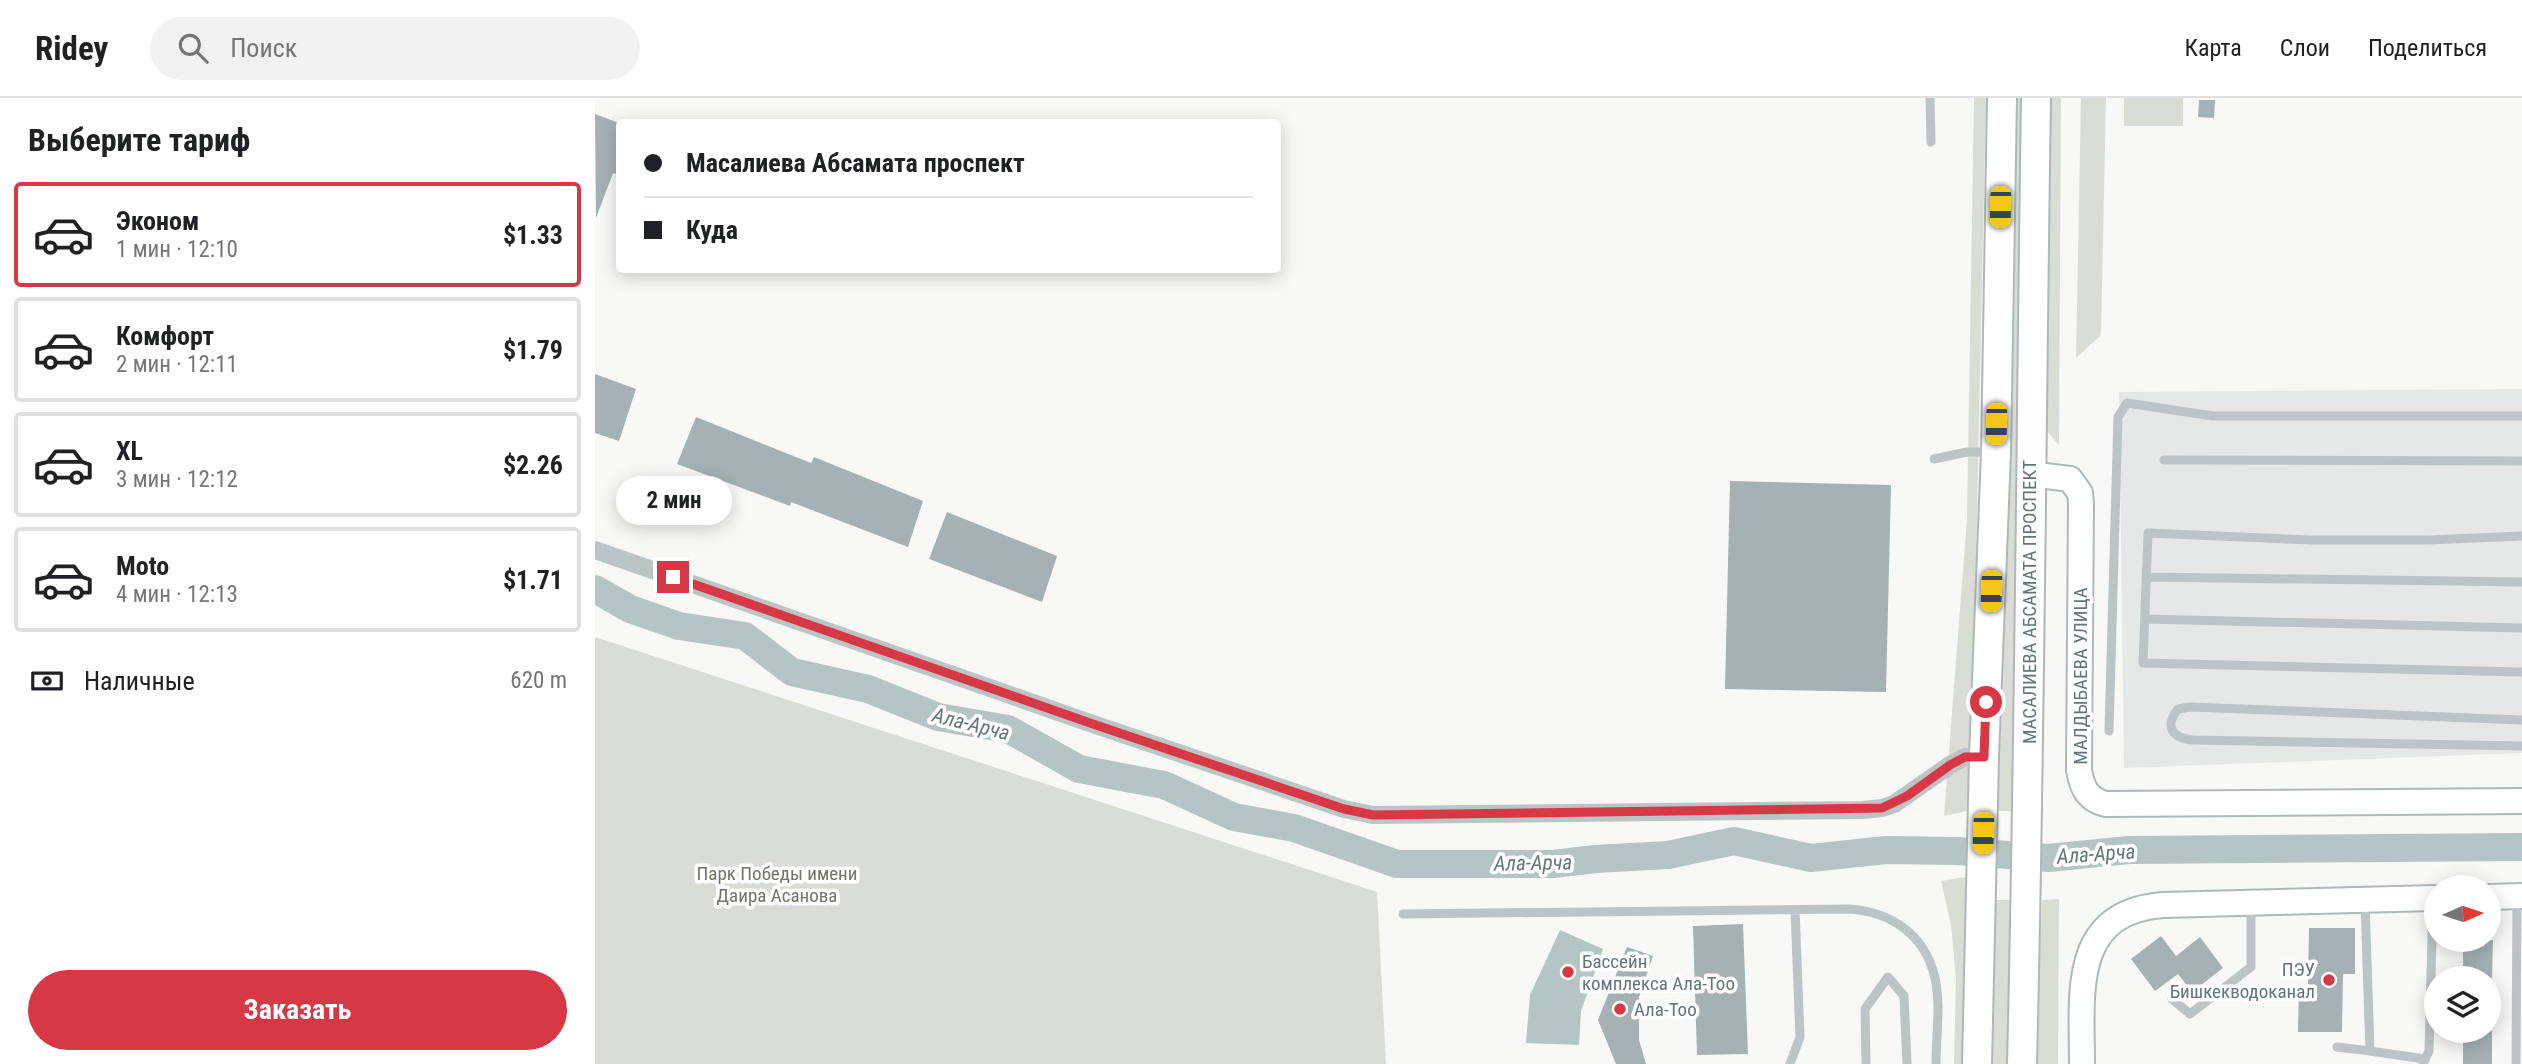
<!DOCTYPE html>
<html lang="ru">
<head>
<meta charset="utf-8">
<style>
	:root { --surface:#fff; --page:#f2f2f2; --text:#202124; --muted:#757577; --line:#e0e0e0; --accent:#d63846 }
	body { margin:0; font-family:"Roboto Condensed",sans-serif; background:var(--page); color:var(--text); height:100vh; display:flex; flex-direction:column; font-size:26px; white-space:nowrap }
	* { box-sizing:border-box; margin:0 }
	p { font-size:23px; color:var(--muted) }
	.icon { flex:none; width:38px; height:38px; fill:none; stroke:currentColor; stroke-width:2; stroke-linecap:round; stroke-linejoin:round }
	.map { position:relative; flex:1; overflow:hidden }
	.sheet { display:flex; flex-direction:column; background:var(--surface); width:595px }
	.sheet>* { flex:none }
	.guide { position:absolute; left:21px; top:21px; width:665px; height:154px; border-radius:7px; box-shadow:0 4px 18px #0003; display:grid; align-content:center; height:154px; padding:0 28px; background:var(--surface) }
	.needle { width:46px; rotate:87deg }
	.buttons { position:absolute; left:1829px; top:777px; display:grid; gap:14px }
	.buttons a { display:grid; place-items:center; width:77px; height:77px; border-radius:50%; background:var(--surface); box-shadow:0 4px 18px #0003; font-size:35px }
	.end { position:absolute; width:32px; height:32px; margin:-16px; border:9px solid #d63846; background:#fff; box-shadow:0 0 0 4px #fff }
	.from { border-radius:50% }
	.bubble { position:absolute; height:49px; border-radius:24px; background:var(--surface); box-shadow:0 4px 18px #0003; font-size:23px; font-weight:700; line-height:49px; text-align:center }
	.car { position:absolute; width:21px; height:42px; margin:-21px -10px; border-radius:9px; box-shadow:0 0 5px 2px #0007; background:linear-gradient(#f5c518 24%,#345 0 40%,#f5c518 0 76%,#345 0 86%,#f5c518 0) }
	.guide b { display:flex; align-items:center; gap:24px; height:66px; font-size:26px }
	.guide b+b { border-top:2px solid var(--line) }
	.guide i { width:18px; height:18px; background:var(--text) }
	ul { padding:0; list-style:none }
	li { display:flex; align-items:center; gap:21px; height:105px; margin:0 14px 10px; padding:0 14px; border:4px solid var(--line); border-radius:7px }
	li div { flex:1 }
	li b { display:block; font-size:26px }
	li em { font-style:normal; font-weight:700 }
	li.current { border-color:var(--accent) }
	li>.icon { width:63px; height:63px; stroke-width:1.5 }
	h2 { padding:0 28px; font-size:32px; line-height:84px }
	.pay { display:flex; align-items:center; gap:18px; height:77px; padding:0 28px; font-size:26px }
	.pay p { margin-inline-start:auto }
	.button { display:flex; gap:14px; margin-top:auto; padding:14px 28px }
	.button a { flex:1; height:80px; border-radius:42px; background:var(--accent); color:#fff; font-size:28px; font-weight:700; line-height:80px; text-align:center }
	header { display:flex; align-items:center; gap:42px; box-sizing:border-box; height:98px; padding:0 35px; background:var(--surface); border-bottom:2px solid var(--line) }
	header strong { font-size:33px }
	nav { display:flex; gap:38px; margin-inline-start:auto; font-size:24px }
	.search { width:490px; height:63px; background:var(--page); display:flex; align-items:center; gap:18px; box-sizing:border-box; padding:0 24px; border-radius:38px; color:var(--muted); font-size:26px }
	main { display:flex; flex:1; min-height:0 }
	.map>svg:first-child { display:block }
	.built { fill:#e6e8e7 }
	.green { fill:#daddd6 }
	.water { fill:#b4c5c3 }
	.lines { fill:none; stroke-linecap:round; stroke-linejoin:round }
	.river { stroke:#b4c5c3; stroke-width:28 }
	.building { fill:#a5b1b3 }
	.secondary-casing { stroke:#b0b9ba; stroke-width:28 }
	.primary-casing { stroke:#afb7b8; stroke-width:32 }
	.lane { stroke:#bdc4c5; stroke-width:9 }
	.street { stroke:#bdc4c5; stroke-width:18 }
	.secondary { stroke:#fff; stroke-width:24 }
	.primary { stroke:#fff; stroke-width:28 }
	.route { stroke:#d63846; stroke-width:9 }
	.poi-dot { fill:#d63846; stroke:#fff; stroke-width:2.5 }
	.labels { text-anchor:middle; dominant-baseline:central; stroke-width:7; stroke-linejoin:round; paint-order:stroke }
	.street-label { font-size:19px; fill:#617679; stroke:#fff }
	.park-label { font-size:19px; fill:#6e7764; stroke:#fff }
	.poi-label { font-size:19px; fill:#617679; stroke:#fff; text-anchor:start }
	.water-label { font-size:21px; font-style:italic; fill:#607978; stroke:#fff }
</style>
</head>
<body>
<header>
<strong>Ridey</strong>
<div class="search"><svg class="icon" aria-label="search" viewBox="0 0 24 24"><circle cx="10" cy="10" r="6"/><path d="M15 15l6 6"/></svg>Поиск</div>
<nav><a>Карта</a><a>Слои</a><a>Поделиться</a></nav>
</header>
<main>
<section class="sheet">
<h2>Выберите тариф</h2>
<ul>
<li class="current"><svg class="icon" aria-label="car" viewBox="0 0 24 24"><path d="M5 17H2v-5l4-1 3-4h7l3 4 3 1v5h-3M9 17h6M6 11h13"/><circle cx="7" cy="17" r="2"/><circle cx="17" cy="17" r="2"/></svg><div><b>Эконом</b><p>1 мин · 12:10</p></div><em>$1.33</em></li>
<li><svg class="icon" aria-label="car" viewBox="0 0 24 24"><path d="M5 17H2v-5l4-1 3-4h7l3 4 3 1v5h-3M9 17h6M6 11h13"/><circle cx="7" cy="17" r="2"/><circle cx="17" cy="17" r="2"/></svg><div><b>Комфорт</b><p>2 мин · 12:11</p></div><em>$1.79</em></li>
<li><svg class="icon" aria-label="car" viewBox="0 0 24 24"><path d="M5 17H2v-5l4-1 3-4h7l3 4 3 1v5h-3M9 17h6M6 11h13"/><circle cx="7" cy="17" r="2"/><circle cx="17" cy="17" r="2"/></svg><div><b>XL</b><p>3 мин · 12:12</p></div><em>$2.26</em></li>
<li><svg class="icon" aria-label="car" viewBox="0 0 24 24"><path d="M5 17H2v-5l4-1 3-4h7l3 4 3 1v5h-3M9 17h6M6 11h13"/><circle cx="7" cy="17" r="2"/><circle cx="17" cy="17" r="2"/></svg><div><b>Moto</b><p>4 мин · 12:13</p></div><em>$1.71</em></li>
</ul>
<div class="pay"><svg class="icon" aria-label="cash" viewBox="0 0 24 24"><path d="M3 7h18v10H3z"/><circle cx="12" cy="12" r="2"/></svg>Наличные<p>620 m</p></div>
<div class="button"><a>Заказать</a></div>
</section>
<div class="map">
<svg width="1927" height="966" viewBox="0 0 1927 966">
	<rect width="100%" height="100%" fill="#f8f8f6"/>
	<!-- built -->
	<path class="built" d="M1927,291V655L1529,670L1524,294Z"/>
	<!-- green -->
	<path class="green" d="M1379,0H1391L1378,605L1372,713L1349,718L1372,421Z
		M1420,0H1429L1417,713H1401L1408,597Z
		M1453,0H1466L1464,347L1449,330Z
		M1486,0H1511L1506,237L1481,260Z
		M1529,0H1588V28H1529Z
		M0,539L782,794L791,966H0Z
		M1371,779L1368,966H1359L1361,880L1356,827L1346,783Z
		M1464,801L1463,966H1441L1447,802Z
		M1401,802H1416L1412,966H1397Z"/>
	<!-- water -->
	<path class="water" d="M965,832L1008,851L986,913L984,947L931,945L935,897Z"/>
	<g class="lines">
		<!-- river -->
		<path class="river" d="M0,491L35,511L84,528L150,538L197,574L273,591L343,619L413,631L484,671L569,687L639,719L699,730L802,766H958L1000,761L1073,757L1139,743L1216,760L1291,752L1362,753L1453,760L1534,752L1927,749"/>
	</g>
	<!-- building -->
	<path class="building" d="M1604,2H1620L1619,20L1603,19Z
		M0,16L24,25V77L18,75L1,120Z
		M0,276L41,291L24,343L0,335Z
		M101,319L216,365L219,359L328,403L313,449L196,404L195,408L82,366Z
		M1135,383L1296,387L1291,594L1130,591Z
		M352,414L462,458L447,504L334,461Z
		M1148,826L1153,956L1102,957L1098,828Z
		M1714,830H1760V876H1748L1747,934H1703L1704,888H1713Z
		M1566,838L1581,858L1605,839L1628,870L1597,894L1583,876L1560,893L1536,861Z
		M1868,842H1898L1897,880H1868Z
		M1032,849L1058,858L1044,899V942L1051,966H1021L1003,922Z
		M1868,933H1897V966H1868Z"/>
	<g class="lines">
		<!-- secondary casing -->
		<g class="secondary-casing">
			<path id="secondary" d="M1435,376L1475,381L1485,395L1486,406L1484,672C1487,690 1493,702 1511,706L1927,703
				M1894,799L1927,798
				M1487,966C1487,896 1475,814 1568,807L1841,800"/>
		</g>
		<!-- primary casing -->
		<g class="primary-casing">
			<path id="primary" d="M1382,966L1389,659L1401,354L1407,0
				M1427,966C1435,644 1436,322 1441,0"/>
		</g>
		<!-- lane -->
		<path class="lane" d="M1335,0L1336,44
			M1339,361L1372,354H1399
			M1569,362L1927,363
			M1927,438L1833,442H1716L1553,435L1548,565L1927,574
			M1551,479L1927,484
			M1550,521L1927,530
			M1927,622L1595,609L1583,611C1569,629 1577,640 1598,642L1927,648
			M1514,633L1523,319L1532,305L1618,318H1927
			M808,816L1254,811C1296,814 1330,836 1340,880C1346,907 1341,938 1341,966
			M1577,901L1595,916L1656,869V805
			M1742,949L1775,953L1770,804
			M1775,953L1830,961
			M1195,966L1205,939L1200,812
			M1271,966L1270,911L1293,879L1309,898L1312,966
			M1828,966L1834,953L1838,802
			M1921,966L1922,800"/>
		<!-- street -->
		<path class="street" d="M0,452L495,625L749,711L778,717L1268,712L1287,710L1299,706L1355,667L1370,659H1389"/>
		<!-- secondary -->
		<use href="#secondary" class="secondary"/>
		<!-- primary -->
		<use href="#primary" class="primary"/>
	</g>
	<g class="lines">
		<!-- route -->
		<path class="route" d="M78,479L495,625L749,711L778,717L1287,710L1312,698L1355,667L1370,659H1389L1391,604"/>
	</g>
	<!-- markers -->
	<g class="poi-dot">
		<circle cx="973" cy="874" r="7"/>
		<circle cx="1734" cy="882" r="7"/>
		<circle cx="1025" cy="911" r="7"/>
	</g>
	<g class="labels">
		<!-- street labels -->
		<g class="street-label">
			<text transform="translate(1434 504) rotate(-90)">МАСАЛИЕВА АБСАМАТА ПРОСПЕКТ</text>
			<text transform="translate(1485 578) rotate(-90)">МАЛДЫБАЕВА УЛИЦА</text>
		</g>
		<!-- park labels -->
		<g class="park-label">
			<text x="182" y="775">Парк Победы имени<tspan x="182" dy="22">Даира Асанова</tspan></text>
		</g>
		<!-- poi labels -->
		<g class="poi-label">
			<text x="987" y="863">Бассейн<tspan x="987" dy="22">комплекса Ала-Тоо</tspan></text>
			<text x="1720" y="871" text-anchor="end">ПЭУ<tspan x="1720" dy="22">Бишкекводоканал</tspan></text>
			<text x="1039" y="911">Ала-Тоо</text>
		</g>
		<!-- water labels -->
		<g class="water-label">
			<text transform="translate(376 626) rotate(14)">Ала-Арча</text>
			<text transform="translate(1501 756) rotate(-4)">Ала-Арча</text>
			<text transform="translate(938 765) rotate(-1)">Ала-Арча</text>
		</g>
	</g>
</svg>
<div class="buttons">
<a><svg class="needle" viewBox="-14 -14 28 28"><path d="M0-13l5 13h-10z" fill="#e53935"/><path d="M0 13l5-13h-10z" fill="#757577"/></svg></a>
<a><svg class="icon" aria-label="layers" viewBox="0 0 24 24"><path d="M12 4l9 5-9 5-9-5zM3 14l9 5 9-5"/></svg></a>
</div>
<i class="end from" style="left:1391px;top:604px"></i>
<i class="end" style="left:78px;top:479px"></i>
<div class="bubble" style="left:21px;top:378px;width:116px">2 мин</div>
<i class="car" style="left:1405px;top:109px;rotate:181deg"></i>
<i class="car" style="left:1401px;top:326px;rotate:181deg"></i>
<i class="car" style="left:1396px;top:493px;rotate:182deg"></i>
<i class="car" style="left:1388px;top:735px;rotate:182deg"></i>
<div class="guide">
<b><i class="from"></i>Масалиева Абсамата проспект</b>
<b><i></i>Куда</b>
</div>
</div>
</main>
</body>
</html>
